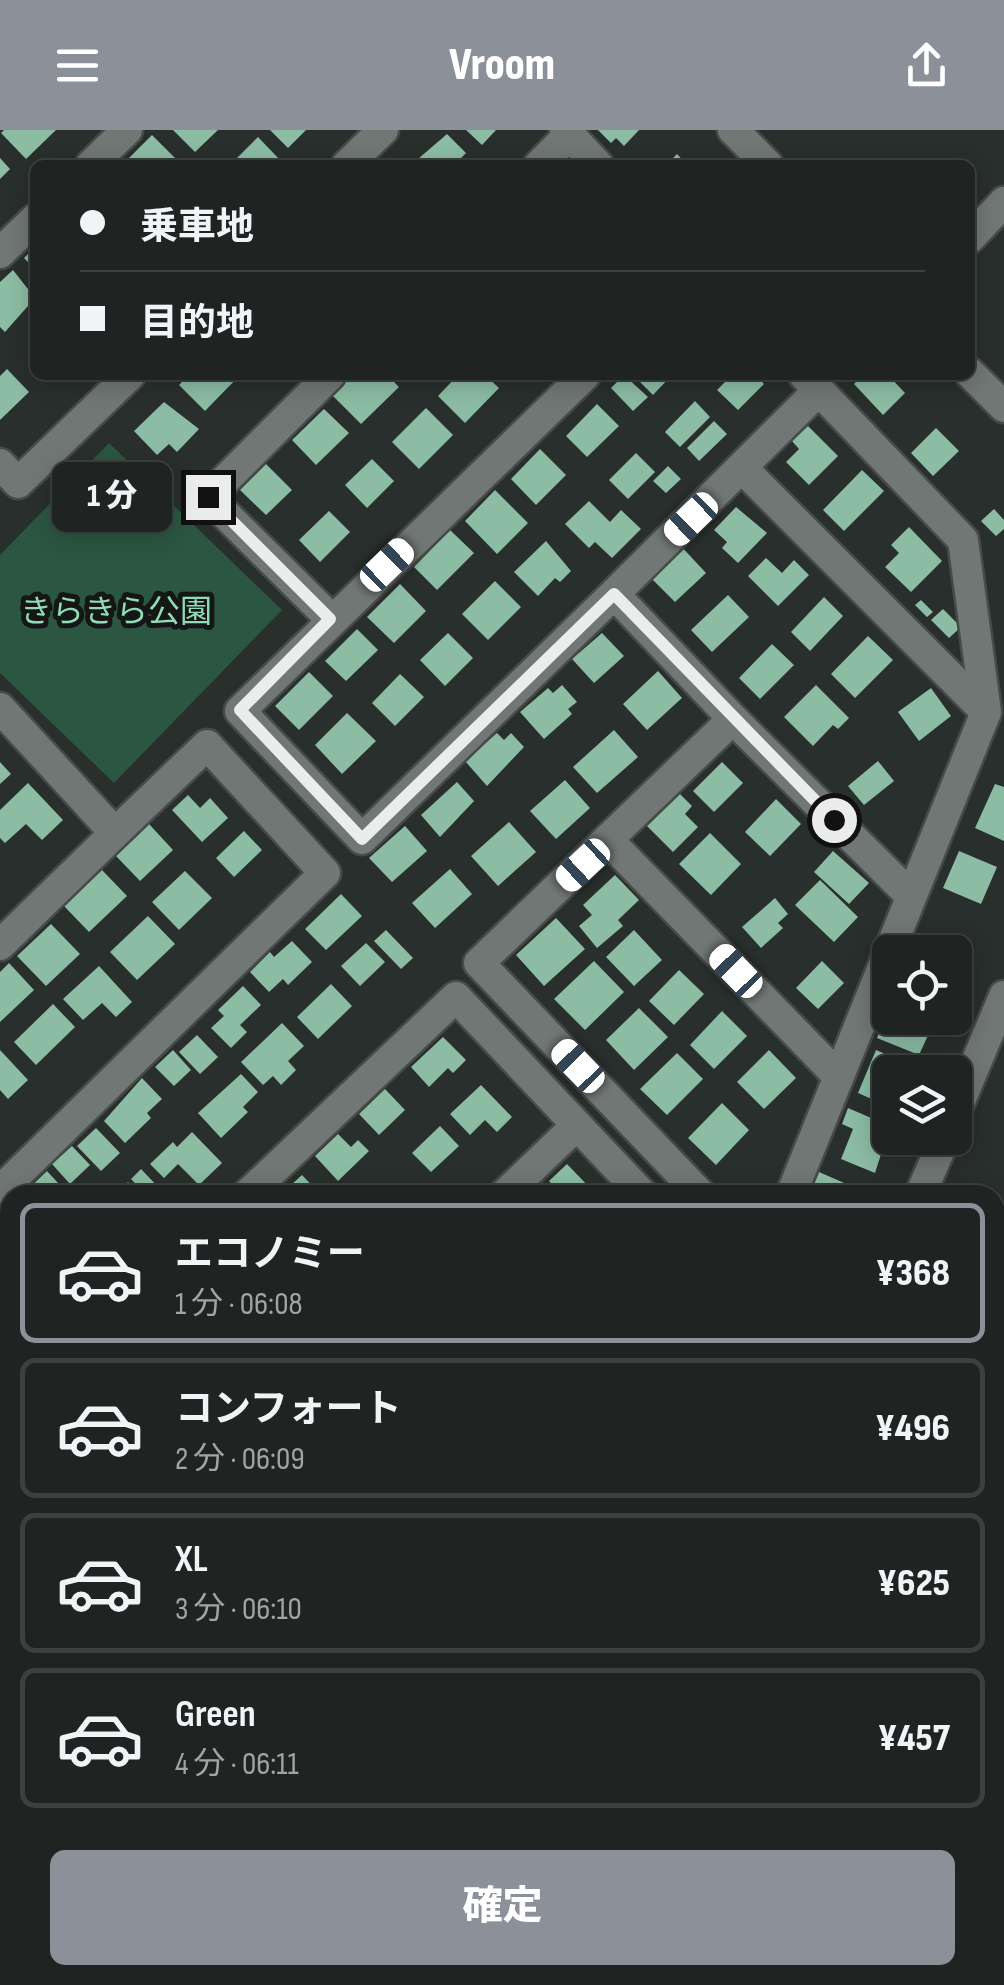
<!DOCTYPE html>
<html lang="ja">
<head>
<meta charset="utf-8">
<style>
	:root { --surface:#1f2321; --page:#2c2f2e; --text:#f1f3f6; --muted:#a1a4a5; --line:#3c403f; --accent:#8c9099 }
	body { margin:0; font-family:"Sofia Sans Condensed","Noto Sans JP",sans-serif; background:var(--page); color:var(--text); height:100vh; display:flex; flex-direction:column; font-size:38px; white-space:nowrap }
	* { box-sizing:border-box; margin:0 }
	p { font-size:32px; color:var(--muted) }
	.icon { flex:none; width:55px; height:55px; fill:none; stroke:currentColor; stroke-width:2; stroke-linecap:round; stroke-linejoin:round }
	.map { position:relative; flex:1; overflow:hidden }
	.sheet { position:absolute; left:0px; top:1055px; width:1005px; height:800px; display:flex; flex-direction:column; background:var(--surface); border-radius:30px 30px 0 0; box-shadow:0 5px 25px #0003,0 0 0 2px var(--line) }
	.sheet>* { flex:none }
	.guide { position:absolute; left:30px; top:30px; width:945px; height:220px; border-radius:15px; box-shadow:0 5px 25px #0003,0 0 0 2px var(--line); display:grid; align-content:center; height:220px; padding:0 50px; background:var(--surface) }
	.controls { position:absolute; left:872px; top:805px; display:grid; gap:20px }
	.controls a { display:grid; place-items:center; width:100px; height:100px; border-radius:15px; background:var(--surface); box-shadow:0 5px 25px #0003,0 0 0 2px var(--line); font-size:50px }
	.end { position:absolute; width:45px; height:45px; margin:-22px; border:12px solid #eaedeb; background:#111; box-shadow:0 0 0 5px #111 }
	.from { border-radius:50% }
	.bubble { position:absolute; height:70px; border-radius:15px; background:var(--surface); box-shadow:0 5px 25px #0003,0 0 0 2px var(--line); font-size:32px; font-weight:800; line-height:70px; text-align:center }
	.car { position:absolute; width:30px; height:60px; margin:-30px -15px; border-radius:12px; box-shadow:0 0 8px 2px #0007; background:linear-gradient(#fff 24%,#345 0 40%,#fff 0 76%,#345 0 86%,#fff 0) }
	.guide b { display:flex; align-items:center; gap:35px; height:95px; font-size:38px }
	.guide b+b { border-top:2px solid var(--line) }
	.guide i { width:25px; height:25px; background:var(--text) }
	ul { padding:18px 0 0; list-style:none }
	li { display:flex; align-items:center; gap:30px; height:140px; margin:0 20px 15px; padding:0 30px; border:5px solid var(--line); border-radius:15px }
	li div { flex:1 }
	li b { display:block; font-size:38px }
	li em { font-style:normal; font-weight:800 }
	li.selected { border-color:var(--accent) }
	li>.icon { width:90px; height:90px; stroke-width:1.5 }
	.primary-button { display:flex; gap:20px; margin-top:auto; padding:20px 50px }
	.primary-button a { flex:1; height:115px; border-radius:15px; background:var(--accent); color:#fff; font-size:40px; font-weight:800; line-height:115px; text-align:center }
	header { display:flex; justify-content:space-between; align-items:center; height:130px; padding:0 50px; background:var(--accent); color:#fff; font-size:45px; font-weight:800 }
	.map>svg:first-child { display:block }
	.green { fill:#2b5642 }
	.building { fill:#8cbca4 }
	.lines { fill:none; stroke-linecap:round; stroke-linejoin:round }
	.street-casing { stroke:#464a48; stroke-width:35 }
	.secondary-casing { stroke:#464a48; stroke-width:35 }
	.street { stroke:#717774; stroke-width:30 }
	.secondary { stroke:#717774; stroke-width:30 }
	.route { stroke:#eaedeb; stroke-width:12 }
	.labels { text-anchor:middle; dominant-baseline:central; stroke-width:10; stroke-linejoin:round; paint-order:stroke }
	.park-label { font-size:32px; fill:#90dcb7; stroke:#141715 }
</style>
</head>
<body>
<header><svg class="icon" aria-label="menu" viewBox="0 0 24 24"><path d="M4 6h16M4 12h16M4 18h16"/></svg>Vroom<svg class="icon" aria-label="share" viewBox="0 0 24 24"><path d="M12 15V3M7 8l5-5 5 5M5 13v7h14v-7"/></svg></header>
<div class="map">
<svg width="1004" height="1855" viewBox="0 0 1004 1855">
	<rect width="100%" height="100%" fill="#292f2c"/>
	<!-- green -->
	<path class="green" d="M109,313L282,480L114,653L0,543V425Z
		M616,1845H885L878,1855H630Z"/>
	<!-- building -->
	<path class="building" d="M4,0H56L26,29L1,3Z
		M173,0H218L195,22Z
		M270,0H306L288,18Z
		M466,0H496L482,15Z
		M598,0H639L624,16L616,8L611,13Z
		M447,4L466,23L454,35H411Z
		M152,5L177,30L173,35H122Z
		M258,7L281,31L277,35H230Z
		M677,24L687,35H666Z
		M0,28L10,39L0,49Z
		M35,117V139L24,128Z
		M13,140L35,168L5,202L0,197V152Z
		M7,239L29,262L0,290V246Z
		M189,245H240L205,281L179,255Z
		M352,245H387L399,257L361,294L332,265Z
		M458,245H485L499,258L465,293L438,266Z
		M624,245L648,267L633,281L611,258Z
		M633,245H666L669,248L653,265Z
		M732,245H755L764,254L738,280L717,260Z
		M863,245H888L905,263L883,285L854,254Z
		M695,271L710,287L680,317L665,302Z
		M164,272L199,299L177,322L169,314L157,325L134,301Z
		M597,274L619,296L587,327L566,306Z
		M426,278L453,305L419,339L392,312Z
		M324,279L349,303L316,335L292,310Z
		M714,291L727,304L699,331L687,318Z
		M808,296L838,326L809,355L786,332L799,319L792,311Z
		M936,298L959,321L933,346L911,323Z
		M540,319L566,345L536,375L511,349Z
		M636,323L655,342L628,369L609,350Z
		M372,329L394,351L367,378L345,355Z
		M266,334L292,360L266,385L240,360Z
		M668,336L681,349L666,363L653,351Z
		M862,340L884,361L844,401L823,380Z
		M495,360L528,393L497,424L465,391Z
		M589,371L610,392L621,380L641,399L612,428L595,412L589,418L565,394Z
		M736,377L767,403L738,433L722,418L727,412L714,400Z
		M994,379L1004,390V399L996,406L981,391Z
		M329,381L350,402L320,432L299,410Z
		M909,397L942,431L911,462L885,437L899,423L891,415Z
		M450,400L474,423L437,460L414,437Z
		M546,411L571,441L560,452L555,448L538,466L514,442Z
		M679,414L706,443L675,472L648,445Z
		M766,428L782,443L794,430L809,445L778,476L748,446Z
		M495,451L521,477L488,510L462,484Z
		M400,454L426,481L394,513L367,487Z
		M728,465L749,487L712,522L691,500Z
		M824,467L843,486L810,521L791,502Z
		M921,470L933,482L927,487L915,475Z
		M943,479L961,497L949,508L931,490Z
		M357,499L378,520L346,551L325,531Z
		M448,503L473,528L445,556L420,530Z
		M602,503L624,526L594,553L572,529Z
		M868,506L893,530L855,568L831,544Z
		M772,514L794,535L760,569L739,548Z
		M658,541L682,568L647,600L623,574Z
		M309,542L333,566L299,600L275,576Z
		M400,544L424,567L395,596L372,573Z
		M562,555L577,572L568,579L572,584L544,609L520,582L548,558L553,563Z
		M816,555L849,588L838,599L833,595L813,616L784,587Z
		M931,558L951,586L919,611L898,582Z
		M347,583L376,611L342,644L315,615Z
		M614,600L638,627L597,663L573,637Z
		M497,603L504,610L511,603L524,617L487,656L465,631Z
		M878,631L894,651L864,675L848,656Z
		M0,632L11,644L0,654Z
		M722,632L743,653L714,682L693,661Z
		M565,650L590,678L556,709L530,681Z
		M457,652L474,671L440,707L421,685Z
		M28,653L63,690L42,710L26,694L5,713L0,708V680Z
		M995,654L1004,657V711L975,698Z
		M680,664L692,676L685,684L698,697L673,722L647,696Z
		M188,665L200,678L210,668L228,688L202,712L172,680Z
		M776,669L801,694L770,726L745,702Z
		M509,692L536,722L498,756L471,726Z
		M149,694L173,720L140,751L116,726Z
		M405,696L427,721L392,752L369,728Z
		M244,701L262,720L234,747L216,728Z
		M710,703L741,734L711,765L679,734Z
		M833,721L869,753L849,774L814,742Z
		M959,721L997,737L981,774L943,758Z
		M450,739L472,764L435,798L412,773Z
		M102,740L127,766L89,802L64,776Z
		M185,741L212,768L179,800L152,772Z
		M615,745L639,770L618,790L623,796L597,818L579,796L592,785L583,775Z
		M820,750L858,787L834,812L795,775Z
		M341,764L362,786L326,820L305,799Z
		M775,768L788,784L778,793L783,798L761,818L742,797Z
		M148,786L175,814L137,850L110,822Z
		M556,788L585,819L544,856L516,825Z
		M51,794L80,824L46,856L17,826Z
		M386,800L413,828L401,839L374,811Z
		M634,800L662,830L634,856L606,827Z
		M930,807L960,820L955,831V822H923Z
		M292,811L312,832L288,855L283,849L269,862L250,842L270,822L274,827Z
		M366,813L385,832L360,856L341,836Z
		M594,831L624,862L585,900L554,869Z
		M822,831L844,853L818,879L796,858Z
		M9,833L34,860L0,892V842Z
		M99,836L132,872L116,887L102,873L83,890L63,869Z
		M679,840L704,864L674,895L649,871Z
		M955,847L969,853L959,876L955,874Z
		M331,854L352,876L318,909L297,887Z
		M243,856L261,875L240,895L247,902L231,918L211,898L224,886L218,880Z
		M53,874L75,897L36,935L14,912Z
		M890,877V888H936L919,925L877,908Z
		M639,878L668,907L634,940L606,910Z
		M722,881L747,906L714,939L690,915Z
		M282,893L304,916L288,931L296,940L281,955L273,946L263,955L241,932Z
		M197,905L218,927L200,944L179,922Z
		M443,907L466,930L453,943L448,938L429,957L411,937Z
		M0,920L28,950L8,969L0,960Z
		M173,920L191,940L174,956L155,937Z
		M769,920L796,948L764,979L737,952Z
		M876,920L916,937L914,942H890V977L858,963Z
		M677,923L703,949L667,985L640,959Z
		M241,944L258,962L243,977L248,982L221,1008L198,983Z
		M142,948L162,969L147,983L151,988L125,1013L104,991Z
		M481,955L512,987L497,1002L485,990L470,1005L450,984Z
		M385,959L405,980L379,1005L359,984Z
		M722,973L749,1000L716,1035L688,1008Z
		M848,978L890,996L875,1043L841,1029L853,999L842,994Z
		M440,996L459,1016L431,1042L412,1023Z
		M96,998L120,1023L101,1041L77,1016Z
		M192,1002L222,1033L199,1055L178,1034L164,1048L150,1034L173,1012L177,1017Z
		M338,1004L351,1017L358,1010L369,1021L338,1051L315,1026Z
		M72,1016L90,1035L70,1054L52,1034Z
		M567,1034L592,1060L586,1065H562L549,1051Z
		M141,1039L162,1061L157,1065H146L131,1049Z
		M47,1041L69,1065H21L25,1062Z
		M819,1042L858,1059L856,1065H809Z
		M302,1045L321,1065H300L291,1055Z
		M541,1051L555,1065H526Z
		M128,1052L140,1065H114Z
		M3,1095L10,1102V1134L3,1141Z
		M995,1305L1004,1309V1355L995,1351Z
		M7,1326L10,1376L3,1382L0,1333Z
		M0,1437L10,1448V1458L0,1468Z
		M1004,1443V1477L995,1473Z
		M995,1494L1004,1498V1524L995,1544Z
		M10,1759V1820L0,1812V1771Z
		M995,1800L1004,1805V1820L995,1836Z
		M1004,1832V1855H1001L993,1850Z
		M32,1845H71L62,1855H44Z
		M187,1845H234L226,1855H199Z
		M404,1845H462L454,1855H396Z
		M937,1845L950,1855H929Z"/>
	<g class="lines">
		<!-- street casing -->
		<g class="street-casing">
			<path id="street" d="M565,0L598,35
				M91,35L127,0
				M347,35L383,0
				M539,35L569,5
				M970,108L1004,72
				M0,123L35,89
				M330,245L208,367L331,489
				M585,245L240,581L362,709L614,464L733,589L479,833L701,1065
				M0,334L18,353L130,245
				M743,339L986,582
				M614,464L819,260
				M0,578L115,703L0,815
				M733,589L911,766
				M609,711L838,946
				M0,1061L325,743L207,615L115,703
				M247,1065L456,867L643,1065
				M504,1065L577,995
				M791,1065L986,582L963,410L804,245
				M995,1279L1004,1283
				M0,1300L10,1291
				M0,1496L10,1506
				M995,1678L1004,1657
				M0,1740L10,1729
				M995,1767L1004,1771
				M139,1845L150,1855
				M335,1845L345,1855
				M368,1855L376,1845
				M896,1855L903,1845"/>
		</g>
		<!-- secondary casing -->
		<g class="secondary-casing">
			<path id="secondary" d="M733,0L768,35
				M970,243L1004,277
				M955,983L1004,866
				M920,1065L945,1008
				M528,1855L536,1845"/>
		</g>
		<!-- street -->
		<use href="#street" class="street"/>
		<!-- secondary -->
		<use href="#secondary" class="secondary"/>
	</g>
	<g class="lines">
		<!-- route -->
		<path class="route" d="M208,367L330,489L240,580L362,709L614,464L834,690"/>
	</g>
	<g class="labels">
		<!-- park labels -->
		<g class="park-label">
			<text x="116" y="482">きらきら公園</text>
		</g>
	</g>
</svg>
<div class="controls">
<a><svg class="icon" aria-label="locate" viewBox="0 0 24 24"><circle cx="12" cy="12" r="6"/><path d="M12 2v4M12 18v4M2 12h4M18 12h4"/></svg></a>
<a><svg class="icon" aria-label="layers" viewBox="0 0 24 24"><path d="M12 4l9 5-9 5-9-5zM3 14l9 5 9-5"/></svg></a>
</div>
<i class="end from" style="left:834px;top:690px"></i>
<i class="end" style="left:208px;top:367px"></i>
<div class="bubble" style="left:52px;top:332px;width:120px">1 分</div>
<i class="car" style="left:691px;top:389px;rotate:226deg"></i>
<i class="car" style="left:387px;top:435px;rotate:46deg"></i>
<i class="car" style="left:583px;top:735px;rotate:227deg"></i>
<i class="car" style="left:736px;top:841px;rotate:316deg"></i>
<i class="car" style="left:578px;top:936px;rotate:316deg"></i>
<div class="guide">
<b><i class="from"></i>乗車地</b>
<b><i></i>目的地</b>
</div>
<section class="sheet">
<ul>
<li class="selected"><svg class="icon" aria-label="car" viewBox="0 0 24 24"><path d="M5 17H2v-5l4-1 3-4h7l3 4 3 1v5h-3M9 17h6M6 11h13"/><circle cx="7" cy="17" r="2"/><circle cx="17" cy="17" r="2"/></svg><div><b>エコノミー</b><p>1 分 · 06:08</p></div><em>¥368</em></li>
<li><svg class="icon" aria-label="car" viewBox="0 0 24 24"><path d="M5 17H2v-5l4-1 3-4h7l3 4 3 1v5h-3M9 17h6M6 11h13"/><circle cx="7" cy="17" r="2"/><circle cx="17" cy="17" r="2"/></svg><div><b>コンフォート</b><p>2 分 · 06:09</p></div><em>¥496</em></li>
<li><svg class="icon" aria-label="car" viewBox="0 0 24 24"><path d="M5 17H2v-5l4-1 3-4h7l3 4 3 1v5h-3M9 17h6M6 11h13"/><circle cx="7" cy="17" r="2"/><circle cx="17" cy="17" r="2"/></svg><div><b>XL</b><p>3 分 · 06:10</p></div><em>¥625</em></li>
<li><svg class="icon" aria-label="car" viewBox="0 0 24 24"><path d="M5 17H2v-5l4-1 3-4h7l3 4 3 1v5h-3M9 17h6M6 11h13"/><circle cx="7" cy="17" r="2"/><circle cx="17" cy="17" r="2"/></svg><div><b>Green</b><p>4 分 · 06:11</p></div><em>¥457</em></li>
</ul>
<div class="primary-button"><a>確定</a></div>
</section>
</div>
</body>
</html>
